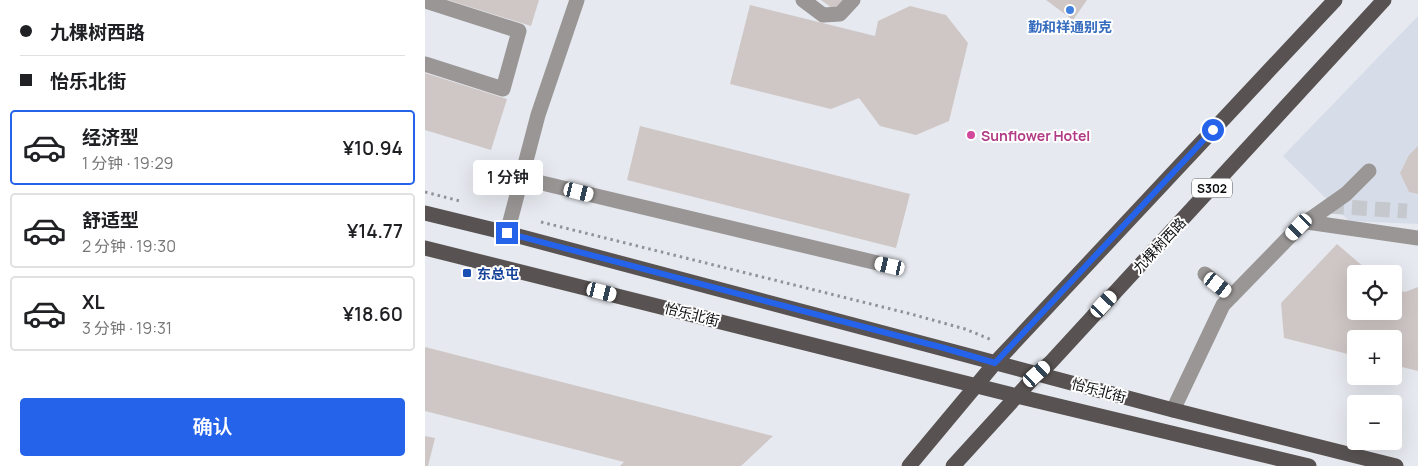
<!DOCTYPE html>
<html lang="zh">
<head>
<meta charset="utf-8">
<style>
	:root { --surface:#fff; --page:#f2f2f2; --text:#202124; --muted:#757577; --line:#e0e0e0; --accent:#2563eb }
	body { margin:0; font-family:Manrope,"Noto Sans SC",sans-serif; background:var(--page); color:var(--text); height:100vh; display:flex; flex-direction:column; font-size:19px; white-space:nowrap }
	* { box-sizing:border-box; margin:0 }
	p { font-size:16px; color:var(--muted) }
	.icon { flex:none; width:28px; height:28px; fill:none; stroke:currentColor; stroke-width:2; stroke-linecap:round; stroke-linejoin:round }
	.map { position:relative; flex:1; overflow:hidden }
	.details { display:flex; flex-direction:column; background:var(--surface); width:425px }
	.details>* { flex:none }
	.hud { display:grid; align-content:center; height:110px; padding:0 20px; background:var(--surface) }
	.controls { position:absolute; left:922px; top:265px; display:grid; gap:10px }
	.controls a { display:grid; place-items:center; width:55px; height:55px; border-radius:5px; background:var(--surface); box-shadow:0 5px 20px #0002; font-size:25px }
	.end { position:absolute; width:22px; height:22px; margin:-11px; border:6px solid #2563eb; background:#fff; box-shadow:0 0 0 2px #fff }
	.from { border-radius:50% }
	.bubble { position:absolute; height:35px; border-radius:5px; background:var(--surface); box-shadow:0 5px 20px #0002; font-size:16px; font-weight:600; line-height:35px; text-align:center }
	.car { position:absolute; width:15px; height:30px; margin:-15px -8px; border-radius:6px; box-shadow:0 0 4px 1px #0007; background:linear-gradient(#fff 24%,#345 0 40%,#fff 0 76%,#345 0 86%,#fff 0) }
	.hud b { display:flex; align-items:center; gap:18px; height:48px; font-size:19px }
	.hud b+b { border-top:1px solid var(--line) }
	.hud i { width:12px; height:12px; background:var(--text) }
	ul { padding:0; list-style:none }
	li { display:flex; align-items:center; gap:15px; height:75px; margin:0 10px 8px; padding:0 10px; border:2px solid var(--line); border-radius:5px }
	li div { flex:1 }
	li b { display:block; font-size:19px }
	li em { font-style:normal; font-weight:600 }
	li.selected { border-color:var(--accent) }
	li>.icon { width:45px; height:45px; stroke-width:1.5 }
	.primary-button { display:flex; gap:10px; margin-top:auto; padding:10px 20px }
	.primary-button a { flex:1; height:58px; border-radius:5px; background:var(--accent); color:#fff; font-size:20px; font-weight:600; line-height:58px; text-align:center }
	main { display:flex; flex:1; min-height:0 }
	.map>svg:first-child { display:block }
	.built { fill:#d6dde9 }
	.building { fill:#cfc7c6 }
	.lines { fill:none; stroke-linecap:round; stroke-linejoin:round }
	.minor-tunnel { stroke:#c5c8cd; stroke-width:15; stroke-dasharray:15 8; stroke-linecap:butt }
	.path { stroke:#909397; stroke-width:3; stroke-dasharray:2.5 4; stroke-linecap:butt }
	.minor { stroke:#999695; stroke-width:15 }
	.major { stroke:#585352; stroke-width:15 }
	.route { stroke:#2563eb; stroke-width:6 }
	.shop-dot { fill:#3f7fe0; stroke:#fff; stroke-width:2 }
	.hotel-dot { fill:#d1479c; stroke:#fff; stroke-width:2 }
	.transit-dot { fill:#1a4fb4; stroke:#fff; stroke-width:2 }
	.labels { text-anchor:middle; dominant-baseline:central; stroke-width:4; stroke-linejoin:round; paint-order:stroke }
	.shield { fill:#fff; stroke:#545556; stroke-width:1 }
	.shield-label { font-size:12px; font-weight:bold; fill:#0b0c0e }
	.shop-label { font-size:14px; font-weight:bold; fill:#366cbe; stroke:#fff }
	.hotel-label { font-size:14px; font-weight:bold; fill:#b23c85; stroke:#fff; text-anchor:start }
	.street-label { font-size:14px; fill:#0b0c0e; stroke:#fff }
	.transit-label { font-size:14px; font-weight:bold; fill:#164399; stroke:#fff; text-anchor:start }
</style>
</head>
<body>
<main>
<section class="details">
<div class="hud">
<b><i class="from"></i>九棵树西路</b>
<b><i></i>怡乐北街</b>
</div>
<ul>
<li class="selected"><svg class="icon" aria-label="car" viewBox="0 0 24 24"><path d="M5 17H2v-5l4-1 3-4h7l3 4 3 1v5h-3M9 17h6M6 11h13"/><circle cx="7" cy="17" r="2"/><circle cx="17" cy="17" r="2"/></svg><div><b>经济型</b><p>1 分钟 · 19:29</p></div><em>¥10.94</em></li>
<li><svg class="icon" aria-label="car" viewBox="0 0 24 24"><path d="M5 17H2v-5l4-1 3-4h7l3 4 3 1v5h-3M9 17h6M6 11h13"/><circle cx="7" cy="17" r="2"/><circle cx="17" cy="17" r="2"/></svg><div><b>舒适型</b><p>2 分钟 · 19:30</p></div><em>¥14.77</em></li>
<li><svg class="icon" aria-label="car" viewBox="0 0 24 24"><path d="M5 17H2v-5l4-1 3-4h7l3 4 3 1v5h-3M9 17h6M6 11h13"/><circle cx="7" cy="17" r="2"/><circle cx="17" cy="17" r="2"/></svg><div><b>XL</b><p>3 分钟 · 19:31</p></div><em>¥18.60</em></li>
</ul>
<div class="primary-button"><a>确认</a></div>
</section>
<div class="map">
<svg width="993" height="466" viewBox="0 0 993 466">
	<rect width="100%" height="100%" fill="#e6e9ef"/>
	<!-- built -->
	<path class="built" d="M993,16V224L924,221L858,156Z"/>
	<!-- building -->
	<path class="building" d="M23,0H114L106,26Z
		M396,0H419L411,11Z
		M621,0H662L648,20Z
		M325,5L450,36L453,21L485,6L521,15L543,43L524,121L491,135L455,126L434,98L406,109L305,84Z
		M0,73L82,99L66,150L0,130Z
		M215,126L485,194L471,248L202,180Z
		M993,146V194L984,192L975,173L984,155Z
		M912,244L947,274H931V311H969V288L980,292L993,287V371L969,365V339H931V356L859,338L856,303Z
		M0,347L348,436L316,466H195L199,462L0,411Z
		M0,436L10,438L3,466H0Z"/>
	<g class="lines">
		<!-- minor-tunnel -->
		<path class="minor-tunnel" d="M904,206L982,211"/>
		<!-- path -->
		<path class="path" d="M0,192L35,201
			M116,222L486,314L540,329L567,340"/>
		<!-- minor -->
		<path class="minor" d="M378,0L398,15L415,14L428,0
			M0,1L94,31L78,89L0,64
			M96,178L465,266
			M882,222L993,238
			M82,233L113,115L152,0
			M780,274L807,296
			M748,410L798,305L874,227L921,194L944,171"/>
		<!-- major -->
		<path class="major" d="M0,213L82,233L748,410L971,466
			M0,248L592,396L884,466
			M484,466L570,363L910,0
			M528,466L612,374L625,363L959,0"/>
	</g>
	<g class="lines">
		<!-- route -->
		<path class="route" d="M82,233L519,348L570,363L788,130"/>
	</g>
	<!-- markers -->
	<circle class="shop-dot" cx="645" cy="10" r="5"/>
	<circle class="hotel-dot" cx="546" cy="135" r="5"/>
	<rect class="transit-dot" x="37" y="268" width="10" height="10" rx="2.5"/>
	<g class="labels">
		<!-- shield labels -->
		<rect class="shield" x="767" y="178.5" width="40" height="19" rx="4"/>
		<g class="shield-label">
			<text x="787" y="188">S302</text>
		</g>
		<!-- shop labels -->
		<g class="shop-label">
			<text x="645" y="26">勤和祥通别克</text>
		</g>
		<!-- hotel labels -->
		<g class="hotel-label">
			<text x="556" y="135">Sunflower Hotel</text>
		</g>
		<!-- street labels -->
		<g class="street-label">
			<text transform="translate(734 245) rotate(-47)">九棵树西路</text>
			<text transform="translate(267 314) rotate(14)">怡乐北街</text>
			<text transform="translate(674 390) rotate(15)">怡乐北街</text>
		</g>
		<!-- transit labels -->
		<g class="transit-label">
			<text x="52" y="273">东总屯</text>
		</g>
	</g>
</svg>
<div class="controls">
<a><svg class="icon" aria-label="locate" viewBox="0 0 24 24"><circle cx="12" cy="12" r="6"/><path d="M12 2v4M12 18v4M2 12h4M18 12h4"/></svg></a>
<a>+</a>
<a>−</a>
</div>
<i class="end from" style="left:788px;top:130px"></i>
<i class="end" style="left:82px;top:233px"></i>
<div class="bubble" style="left:48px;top:160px;width:70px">1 分钟</div>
<i class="car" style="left:154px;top:192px;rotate:104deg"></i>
<i class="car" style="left:874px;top:227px;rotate:224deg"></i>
<i class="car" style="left:465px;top:266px;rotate:283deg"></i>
<i class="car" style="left:793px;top:285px;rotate:128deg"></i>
<i class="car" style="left:177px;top:292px;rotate:104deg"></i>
<i class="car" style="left:679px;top:304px;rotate:43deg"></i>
<i class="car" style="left:612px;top:374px;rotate:48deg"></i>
</div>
</main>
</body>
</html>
